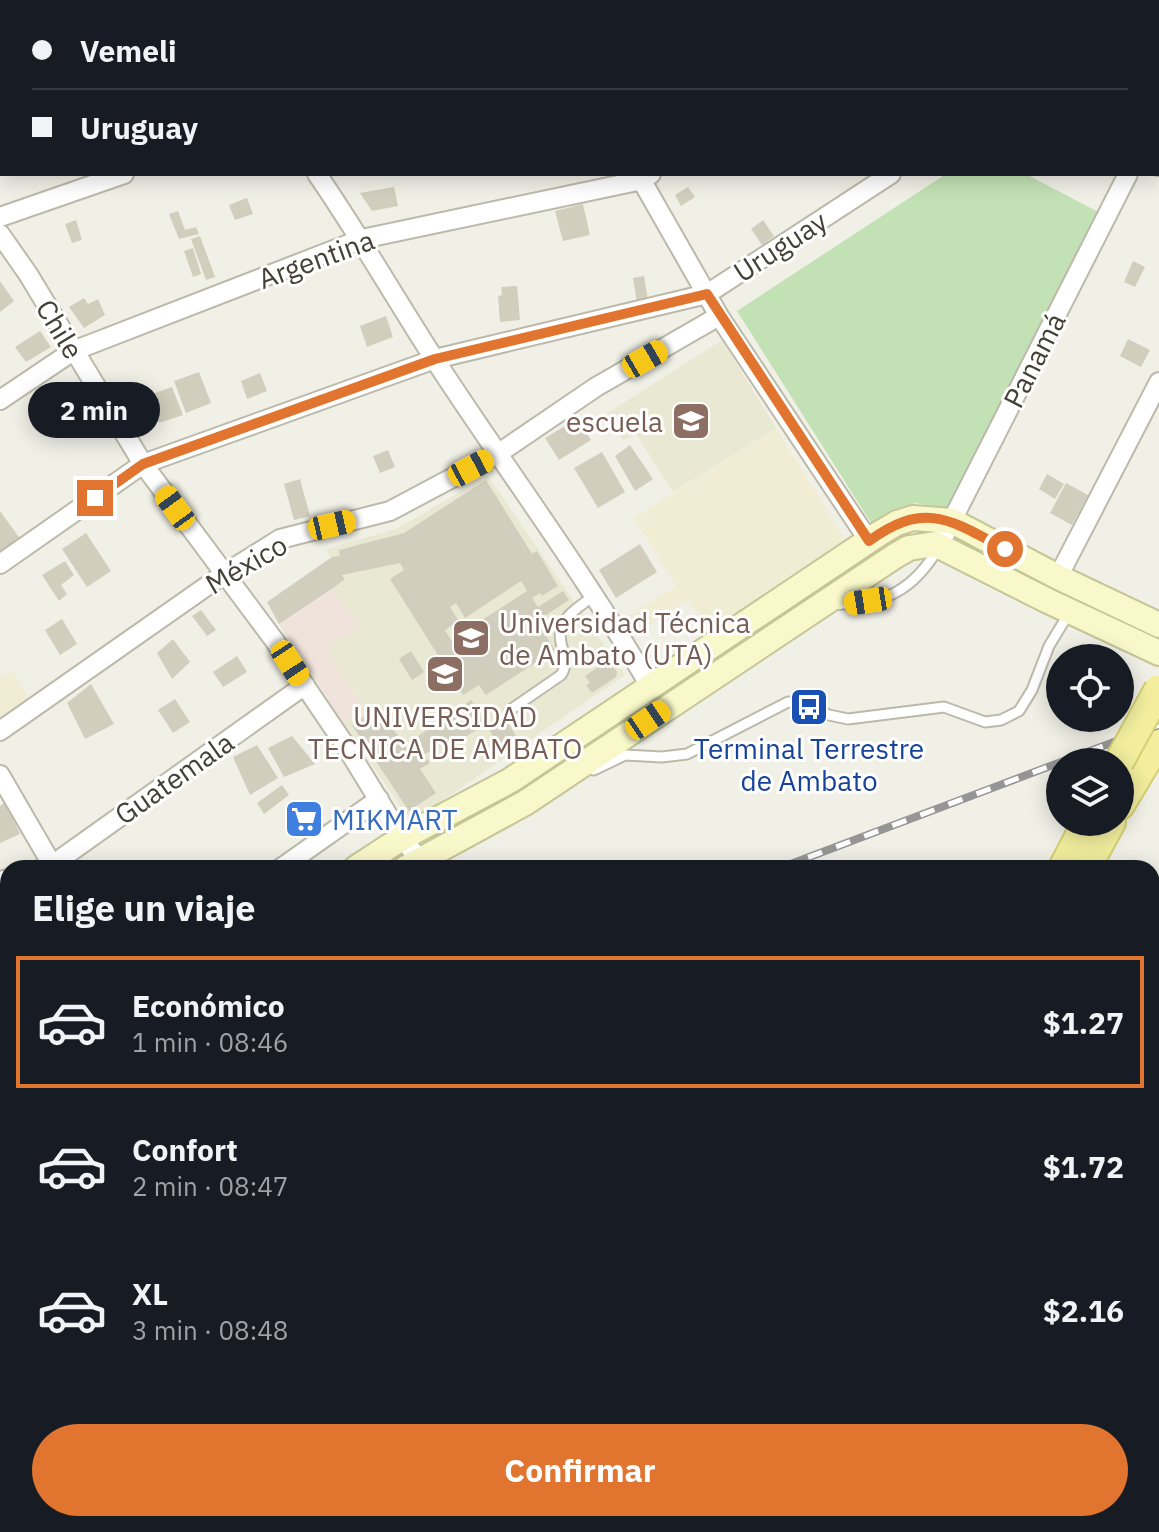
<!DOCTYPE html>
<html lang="es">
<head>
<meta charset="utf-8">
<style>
	:root { --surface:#171b24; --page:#20242c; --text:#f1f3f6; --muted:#9ea1a6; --line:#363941; --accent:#e1742e }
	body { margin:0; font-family:"IBM Plex Sans",sans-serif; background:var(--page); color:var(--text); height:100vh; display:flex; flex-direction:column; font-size:30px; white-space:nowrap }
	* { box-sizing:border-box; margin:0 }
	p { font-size:26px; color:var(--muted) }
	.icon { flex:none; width:44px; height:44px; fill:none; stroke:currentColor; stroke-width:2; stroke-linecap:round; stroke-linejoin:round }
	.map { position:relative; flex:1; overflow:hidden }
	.side { position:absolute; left:0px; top:860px; width:1160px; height:672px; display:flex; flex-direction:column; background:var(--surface); border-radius:24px 24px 0 0; box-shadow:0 4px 20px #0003 }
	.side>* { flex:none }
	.guide { position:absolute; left:0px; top:0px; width:1160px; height:176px; box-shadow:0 4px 20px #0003; display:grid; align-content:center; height:176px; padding:0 32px; background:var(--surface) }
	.controls { position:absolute; left:1046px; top:644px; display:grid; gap:16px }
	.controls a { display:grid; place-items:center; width:88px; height:88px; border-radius:50%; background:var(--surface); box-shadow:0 4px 20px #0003; font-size:40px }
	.end { position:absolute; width:36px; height:36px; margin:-18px; border:10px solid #e1742e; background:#fff; box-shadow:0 0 0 4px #fff }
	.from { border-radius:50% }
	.bubble { position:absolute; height:56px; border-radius:28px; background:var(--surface); box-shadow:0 4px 20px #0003; font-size:26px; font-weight:700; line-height:56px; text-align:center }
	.car { position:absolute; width:24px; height:48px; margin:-24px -12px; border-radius:10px; box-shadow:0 0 6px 2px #0007; background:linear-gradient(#f5c518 24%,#345 0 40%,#f5c518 0 76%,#345 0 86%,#f5c518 0) }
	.guide b { display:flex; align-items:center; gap:28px; height:76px; font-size:30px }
	.guide b+b { border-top:2px solid var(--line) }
	.guide i { width:20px; height:20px; background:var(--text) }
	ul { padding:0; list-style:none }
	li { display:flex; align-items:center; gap:24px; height:132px; margin:0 16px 12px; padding:0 16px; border:4px solid transparent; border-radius:0px }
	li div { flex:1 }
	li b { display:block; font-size:30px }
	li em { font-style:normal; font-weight:700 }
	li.active { border-color:var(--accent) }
	li>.icon { width:72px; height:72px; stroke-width:1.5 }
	h2 { padding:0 32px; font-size:36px; line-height:96px }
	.action { display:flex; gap:16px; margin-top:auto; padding:16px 32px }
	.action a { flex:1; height:92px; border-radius:48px; background:var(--accent); color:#fff; font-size:32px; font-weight:700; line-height:92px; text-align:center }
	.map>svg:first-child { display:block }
	.commercial { fill:#f1ecd4 }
	.education { fill:#e9e8d2 }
	.medical { fill:#f0e3db }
	.green { fill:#c2e1b4 }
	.building { fill:#d1cebd; fill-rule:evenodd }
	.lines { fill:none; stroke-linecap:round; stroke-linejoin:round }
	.service-casing { stroke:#bbbaaa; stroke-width:13 }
	.minor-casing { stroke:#bbbaaa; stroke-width:22 }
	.tertiary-casing { stroke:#bbbaaa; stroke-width:26 }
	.secondary-casing { stroke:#c6c597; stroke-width:28 }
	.primary-casing { stroke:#d5cf70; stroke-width:32 }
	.path { stroke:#bcb89d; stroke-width:3; stroke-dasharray:4 4; stroke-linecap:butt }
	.service { stroke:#fff; stroke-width:9 }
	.minor { stroke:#fff; stroke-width:18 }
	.tertiary { stroke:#fff; stroke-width:22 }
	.secondary { stroke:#f8f8ca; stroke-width:24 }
	.primary { stroke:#f2ee9e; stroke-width:28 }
	.rail-casing { stroke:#959595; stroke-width:8 }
	.rail { stroke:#fff; stroke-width:5; stroke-dasharray:15; stroke-linecap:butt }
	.primary-bridge-casing { stroke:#d5cf70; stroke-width:32; stroke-linecap:butt }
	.primary-bridge { stroke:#f2ee9e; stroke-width:28 }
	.route { stroke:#e1742e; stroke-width:10 }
	.labels { text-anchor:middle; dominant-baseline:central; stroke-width:6; stroke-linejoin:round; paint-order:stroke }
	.street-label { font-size:28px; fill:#434136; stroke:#fff }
	.education-label { font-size:28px; fill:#785e54; stroke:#fff; text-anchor:end }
	.transit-label { font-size:28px; fill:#164399; stroke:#fff }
	.shop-label { font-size:28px; fill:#366cbe; stroke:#fff; text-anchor:start }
</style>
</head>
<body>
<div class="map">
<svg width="1159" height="1532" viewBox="0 0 1159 1532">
	<rect width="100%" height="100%" fill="#f1f0e7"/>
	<!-- commercial -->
	<path class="commercial" d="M776,428L849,546L710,634L689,600L634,635L624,619L676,586L634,518Z
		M12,671L31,702L0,720V678Z"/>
	<!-- education -->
	<path class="education" d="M722,340L776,428L673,492L636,434L623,441L606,414Z
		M488,476L625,675L411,822L343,722L364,708L325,650L358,627L333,588L345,579L326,549L396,529Z"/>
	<!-- medical -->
	<path class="medical" d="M333,588L359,627L326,650L364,709L343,722L279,624Z"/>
	<!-- green -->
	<path class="green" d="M946,174H1026L1098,212L952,509L914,503L873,526L737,311Z
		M129,1524H666L674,1532H125Z"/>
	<!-- building -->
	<path class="building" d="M394,187L398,206L372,211L360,193Z
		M688,187L695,197L681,206L675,195Z
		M247,198L253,214L235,220L229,205Z
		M583,204L590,235L563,241L555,211Z
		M178,211L185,230L196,227L199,234L179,239L169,214Z
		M76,220L82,240L72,243L65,224Z
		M763,220L774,236L762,245L751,229Z
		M200,236L215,277L206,280L191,239Z
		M193,248L201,274L193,277L184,251Z
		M1133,261L1145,267L1135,287L1124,282Z
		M644,276L648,301L637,302L633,278Z
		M0,281L14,301L0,312Z
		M517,286L520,320L500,322L498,296L502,295L501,287Z
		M84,298L88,304L98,299L105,315L84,328L69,307Z
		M386,316L393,337L367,347L360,326Z
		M40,331L51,347L26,362L15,347Z
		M1128,339L1150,350L1141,367L1120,356Z
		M199,372L211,403L186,413L174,381Z
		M260,373L267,391L247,399L241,381Z
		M172,387L183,415L159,423L149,395Z
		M570,423L576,434L584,429L591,440L559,460L545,438Z
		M630,445L653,479L635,491L615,456Z
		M388,450L395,467L380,473L373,456Z
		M602,452L625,492L598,508L574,468Z
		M1047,474L1064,484L1055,499L1039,489Z
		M300,479L310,516L294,520L284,484Z
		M486,480L532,554L537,551L558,586L542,596L540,593L532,598L538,607L563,591L569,600L537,621L555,650L486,695L479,685L463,695L390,579L404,570L400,563L342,575L345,579L333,588L279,624L267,602L332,557L340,556L339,550L404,533ZM521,581L527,591L451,640L445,630L459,621L450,607L456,603L465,618Z
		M1066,483L1088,495L1072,525L1050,513Z
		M0,511L21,540L0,555Z
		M86,533L111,571L87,587L62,549Z
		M640,544L657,572L616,598L599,570Z
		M65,561L74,575L61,585L67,594L59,601L42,575Z
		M201,610L216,630L207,636L192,616Z
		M62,619L77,644L60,655L45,630Z
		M173,639L190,662L172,679L157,653Z
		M411,651L424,672L412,680L399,659Z
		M237,656L247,672L223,687L213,672Z
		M608,660L617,672L616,677L592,693L586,685L590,683L585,676Z
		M91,684L114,724L85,739L67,703Z
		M175,699L190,722L173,733L158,710Z
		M471,700L486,723L448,749L443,742L424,755L430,763L420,769L436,793L409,811L352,725L378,707L409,752L418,746L414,739Z
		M505,718L519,741L503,751L488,728Z
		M292,736L315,764L284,777L268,748Z
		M257,745L278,778L250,795L233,757Z
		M282,785L289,795L264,814L257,803Z
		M5,802L20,834L0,843V806Z
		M0,901H8V932L0,934Z
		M8,938V976H0V939Z
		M837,1524H848L851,1532H827L826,1528Z"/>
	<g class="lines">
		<!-- service casing -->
		<g class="service-casing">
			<path id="service" d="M833,604C884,606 914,590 939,547
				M510,710L561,675C572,660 555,643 562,626C567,613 584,604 594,595
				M594,770L625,755L662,757L687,754L788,702L807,704L829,715L848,719L944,707L985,722L1001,720L1019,711L1032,690L1049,646L1069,613"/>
		</g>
		<!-- minor casing -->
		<g class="minor-casing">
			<path id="minor" d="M240,0V2
				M528,0L529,2
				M848,0L850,2
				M654,2L657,0
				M924,2L927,0
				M1158,12H1159
				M1158,117L1159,115
				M1158,166H1159
				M317,174C359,235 395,298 435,360C506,469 584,573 650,686
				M638,174L719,316L869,541
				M0,217L124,174
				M0,234L28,274L143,464L274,640L345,745L402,838L419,859
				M0,400L73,351L362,239L642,180L651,174
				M939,546L1128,174
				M0,564L143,464L435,359L707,294L891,174
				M1058,577L1159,382
				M0,731L224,574L280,539L390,511L499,453L596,387L719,316
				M0,775L54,868
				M42,868L52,865L305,685
				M281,868L379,799
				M0,881L8,879
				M1152,953L1159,952
				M0,1450L8,1462
				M1152,1477L1159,1479
				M58,1524L64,1532
				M867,1524L870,1532"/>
		</g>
		<!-- tertiary casing -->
		<g class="tertiary-casing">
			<path id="tertiary" d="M88,2L92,0
				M132,2L138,0
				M0,60L2,59
				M0,81L2,79
				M1068,1524L1073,1532"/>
		</g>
		<!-- secondary casing -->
		<g class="secondary-casing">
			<path id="secondary" d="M356,868L402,838L511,780L880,533L897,523L913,518L952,521L1058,577L1159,625
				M406,868L525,803L895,556L909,548L935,544L1046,600L1159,653
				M0,995L8,994
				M0,1019L8,1018
				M0,1055L8,1089
				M0,1153L8,1181
				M693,1524L700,1532
				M714,1524L722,1532
				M77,1532L79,1524
				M111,1532L115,1524"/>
		</g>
		<!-- primary casing -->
		<g class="primary-casing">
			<path id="primary" d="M1120,805L1159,740
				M1063,868L1087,822
				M1086,868L1111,822
				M1152,1310L1159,1315
				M1152,1342L1159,1348"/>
		</g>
		<!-- path -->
		<path class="path" d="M211,1524L215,1532
			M375,1524L378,1532
			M289,1532L303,1524
			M337,1532L349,1525L352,1532
			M632,1532L648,1524"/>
		<!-- service -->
		<use href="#service" class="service"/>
		<!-- minor -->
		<use href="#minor" class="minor"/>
		<!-- tertiary -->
		<use href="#tertiary" class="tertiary"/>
		<!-- secondary -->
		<use href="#secondary" class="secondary"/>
		<!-- primary -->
		<use href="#primary" class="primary"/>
		<!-- rail casing -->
		<g class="rail-casing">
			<path id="rail" d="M3,2L6,0
				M780,868L1159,725
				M0,1118L8,1120"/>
		</g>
		<!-- rail -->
		<use href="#rail" class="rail"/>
		<!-- primary-bridge casing -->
		<g class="primary-bridge-casing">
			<path id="primary-bridge" d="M1119,762L1159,689"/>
		</g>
		<!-- primary-bridge -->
		<use href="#primary-bridge" class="primary-bridge"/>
	</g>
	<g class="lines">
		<!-- route -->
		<path class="route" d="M95,498L143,464L435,359L707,294L869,541C925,500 951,520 1005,549"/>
	</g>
	<!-- icons -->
	<defs>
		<g id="school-square" transform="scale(2)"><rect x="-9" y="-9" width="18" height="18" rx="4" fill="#8d6e63" stroke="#fff"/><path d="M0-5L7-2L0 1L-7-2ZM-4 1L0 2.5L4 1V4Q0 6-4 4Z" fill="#fff"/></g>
		<g id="university-square" transform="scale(2)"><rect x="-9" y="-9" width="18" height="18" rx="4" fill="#8d6e63" stroke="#fff"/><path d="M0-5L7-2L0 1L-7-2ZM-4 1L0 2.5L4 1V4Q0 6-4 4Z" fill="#fff"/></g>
		<g id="bus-square" transform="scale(2)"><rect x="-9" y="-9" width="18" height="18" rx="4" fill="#1a4fb4" stroke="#fff"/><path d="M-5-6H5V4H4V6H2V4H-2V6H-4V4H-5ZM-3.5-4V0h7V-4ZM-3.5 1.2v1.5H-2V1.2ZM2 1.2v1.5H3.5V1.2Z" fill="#fff"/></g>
		<g id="supermarket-square" transform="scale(2)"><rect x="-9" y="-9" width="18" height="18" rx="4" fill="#3f7fe0" stroke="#fff"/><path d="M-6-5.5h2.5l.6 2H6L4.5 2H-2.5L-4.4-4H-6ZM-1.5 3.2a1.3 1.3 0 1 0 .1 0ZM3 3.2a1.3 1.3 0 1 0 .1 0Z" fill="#fff"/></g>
	</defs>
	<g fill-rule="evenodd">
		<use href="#school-square" x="691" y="421"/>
		<use href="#university-square" x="471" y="638"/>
		<use href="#university-square" x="445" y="674"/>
		<use href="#bus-square" x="809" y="707"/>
		<use href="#supermarket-square" x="304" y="819"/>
	</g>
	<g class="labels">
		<!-- street labels -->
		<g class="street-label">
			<text transform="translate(780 246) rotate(-33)">Uruguay</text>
			<text transform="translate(316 259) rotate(-20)">Argentina</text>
			<text transform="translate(60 329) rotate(59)">Chile</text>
			<text transform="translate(1034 360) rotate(-63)">Panamá</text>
			<text transform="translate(246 564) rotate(-30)">México</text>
			<text transform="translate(174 778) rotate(-35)">Guatemala</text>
		</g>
		<!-- education labels -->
		<g class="education-label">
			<text x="663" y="421">escuela</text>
			<text x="499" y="622" text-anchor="start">Universidad Técnica<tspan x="499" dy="32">de Ambato (UTA)</tspan></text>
			<text x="445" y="716" text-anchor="middle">UNIVERSIDAD<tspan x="445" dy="32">TECNICA DE AMBATO</tspan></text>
		</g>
		<!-- transit labels -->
		<g class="transit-label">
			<text x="809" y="748">Terminal Terrestre<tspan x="809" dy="32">de Ambato</tspan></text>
		</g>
		<!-- shop labels -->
		<g class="shop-label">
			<text x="332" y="819">MIKMART</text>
		</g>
	</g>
</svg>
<div class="controls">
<a><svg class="icon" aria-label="locate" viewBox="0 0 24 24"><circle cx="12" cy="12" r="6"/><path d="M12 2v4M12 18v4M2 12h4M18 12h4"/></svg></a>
<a><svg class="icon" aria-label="layers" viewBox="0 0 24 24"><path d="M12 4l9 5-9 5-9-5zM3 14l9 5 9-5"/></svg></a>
</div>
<i class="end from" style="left:1005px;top:549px"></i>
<i class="end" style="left:95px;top:498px"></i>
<div class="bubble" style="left:28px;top:382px;width:132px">2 min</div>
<i class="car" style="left:645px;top:359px;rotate:60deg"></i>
<i class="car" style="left:471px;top:468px;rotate:62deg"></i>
<i class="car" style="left:175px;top:508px;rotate:324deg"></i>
<i class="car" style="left:332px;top:525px;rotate:77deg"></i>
<i class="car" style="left:868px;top:601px;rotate:261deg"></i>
<i class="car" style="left:290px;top:663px;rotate:147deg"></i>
<i class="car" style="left:648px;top:720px;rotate:56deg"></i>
<div class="guide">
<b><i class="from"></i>Vemeli</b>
<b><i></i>Uruguay</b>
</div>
<section class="side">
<h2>Elige un viaje</h2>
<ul>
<li class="active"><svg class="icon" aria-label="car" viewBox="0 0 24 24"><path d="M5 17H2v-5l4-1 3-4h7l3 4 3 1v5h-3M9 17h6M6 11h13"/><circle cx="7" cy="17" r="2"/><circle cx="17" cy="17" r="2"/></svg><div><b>Económico</b><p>1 min · 08:46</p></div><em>$1.27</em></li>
<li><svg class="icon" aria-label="car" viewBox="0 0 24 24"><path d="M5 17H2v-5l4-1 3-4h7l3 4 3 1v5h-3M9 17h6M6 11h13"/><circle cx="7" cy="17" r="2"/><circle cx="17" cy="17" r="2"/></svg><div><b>Confort</b><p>2 min · 08:47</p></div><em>$1.72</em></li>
<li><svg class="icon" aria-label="car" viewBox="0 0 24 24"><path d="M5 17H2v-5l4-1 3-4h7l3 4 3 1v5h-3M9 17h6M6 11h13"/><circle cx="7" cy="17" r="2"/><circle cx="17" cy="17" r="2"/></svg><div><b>XL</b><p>3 min · 08:48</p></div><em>$2.16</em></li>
</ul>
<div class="action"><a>Confirmar</a></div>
</section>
</div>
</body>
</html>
